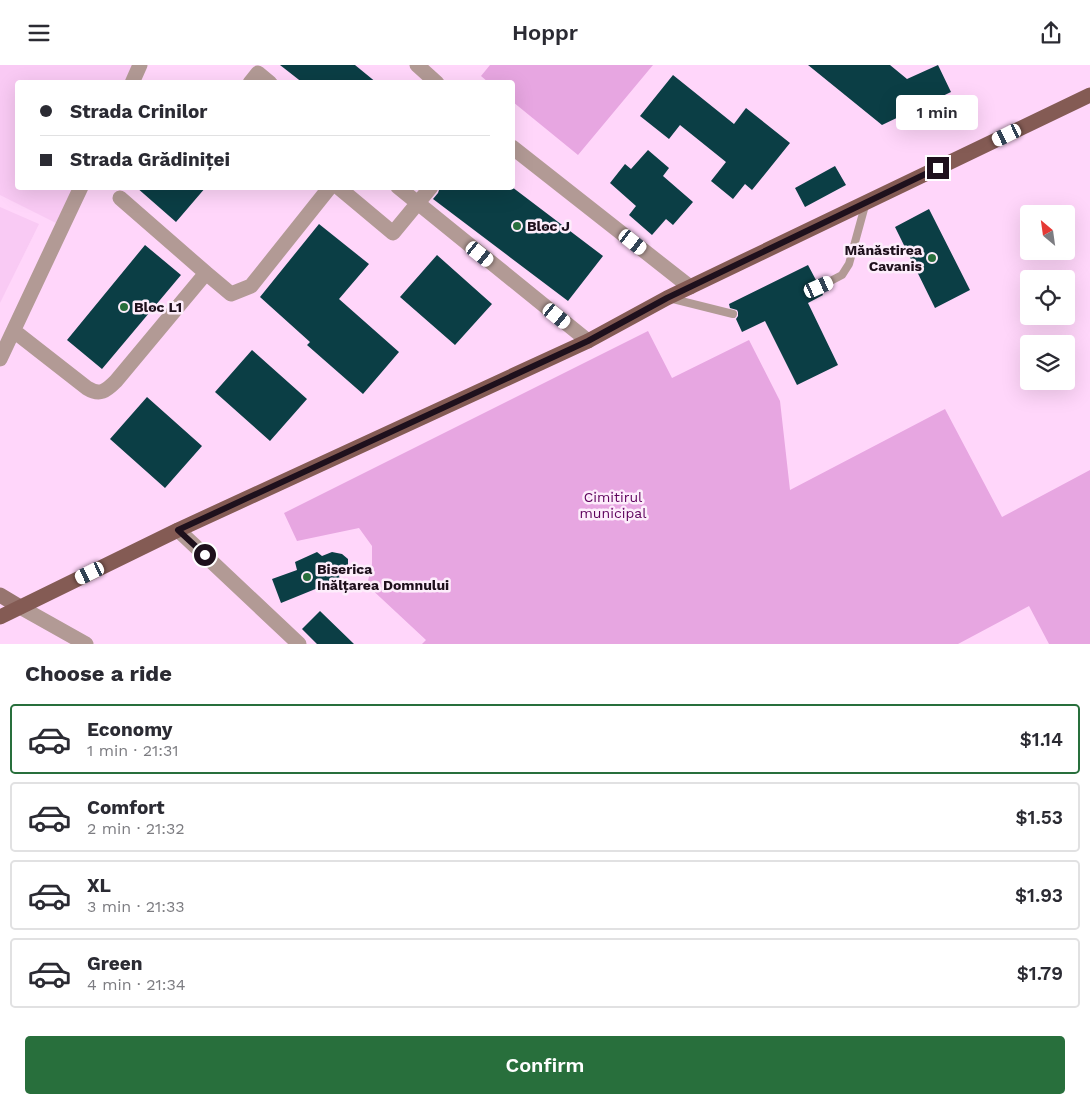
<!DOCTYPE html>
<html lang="en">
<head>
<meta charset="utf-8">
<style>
	:root { --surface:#fff; --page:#f7f7f7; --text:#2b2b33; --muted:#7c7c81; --line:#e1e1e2; --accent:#286f3c }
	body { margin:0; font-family:"Work Sans",sans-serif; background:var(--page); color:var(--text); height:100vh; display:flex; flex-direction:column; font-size:19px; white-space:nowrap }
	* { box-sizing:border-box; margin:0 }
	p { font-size:16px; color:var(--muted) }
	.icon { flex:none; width:28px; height:28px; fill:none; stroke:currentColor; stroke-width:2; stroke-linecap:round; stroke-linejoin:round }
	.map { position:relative; height:579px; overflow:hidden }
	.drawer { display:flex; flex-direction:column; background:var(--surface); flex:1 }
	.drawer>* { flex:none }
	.guide { position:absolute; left:15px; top:15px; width:500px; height:110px; border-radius:5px; box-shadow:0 5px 20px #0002; display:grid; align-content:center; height:110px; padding:0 25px; background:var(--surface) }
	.needle { width:32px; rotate:331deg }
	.fabs { position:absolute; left:1020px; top:140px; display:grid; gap:10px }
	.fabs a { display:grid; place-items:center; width:55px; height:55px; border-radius:5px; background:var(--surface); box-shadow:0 5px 20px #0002; font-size:25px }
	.end { position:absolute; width:22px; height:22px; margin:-11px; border:6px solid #1e101c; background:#fff; box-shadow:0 0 0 2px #fff }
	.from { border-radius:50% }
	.bubble { position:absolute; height:35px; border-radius:5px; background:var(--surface); box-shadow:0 5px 20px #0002; font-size:16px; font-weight:600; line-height:35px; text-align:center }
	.car { position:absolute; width:15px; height:30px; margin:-15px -8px; border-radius:6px; box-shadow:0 0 4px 1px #0007; background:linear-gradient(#fff 24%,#345 0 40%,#fff 0 76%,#345 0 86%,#fff 0) }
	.guide b { display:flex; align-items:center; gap:18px; height:48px; font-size:19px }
	.guide b+b { border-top:1px solid var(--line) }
	.guide i { width:12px; height:12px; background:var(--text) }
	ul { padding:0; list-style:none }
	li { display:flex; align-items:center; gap:15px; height:70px; margin:0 10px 8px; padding:0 15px; border:2px solid var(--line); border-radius:5px }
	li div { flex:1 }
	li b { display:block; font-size:19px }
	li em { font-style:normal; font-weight:600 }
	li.current { border-color:var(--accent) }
	li>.icon { width:45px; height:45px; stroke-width:1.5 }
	h2 { padding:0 25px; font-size:22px; line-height:60px }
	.action { display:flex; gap:10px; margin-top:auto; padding:10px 25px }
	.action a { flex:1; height:58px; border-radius:5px; background:var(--accent); color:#fff; font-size:20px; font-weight:600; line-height:58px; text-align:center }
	header { display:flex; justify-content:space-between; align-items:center; height:65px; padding:0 25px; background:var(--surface); font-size:22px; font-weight:600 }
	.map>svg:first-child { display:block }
	.built { fill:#f9caf4 }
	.green { fill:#e7a6e1 }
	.building { fill:#0b3e45 }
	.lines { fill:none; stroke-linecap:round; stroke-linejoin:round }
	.service { stroke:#b29a95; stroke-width:8 }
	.minor { stroke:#b29a95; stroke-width:15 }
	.secondary { stroke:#97756f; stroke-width:15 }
	.primary { stroke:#845b54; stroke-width:15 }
	.route { stroke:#1e101c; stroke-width:6 }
	.poi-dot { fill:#286f3c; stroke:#fdedfb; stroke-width:2 }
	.labels { text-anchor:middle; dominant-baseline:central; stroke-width:5; stroke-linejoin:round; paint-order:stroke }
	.poi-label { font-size:14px; font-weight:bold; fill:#1e101c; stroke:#fdedfb; text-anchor:start }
	.park-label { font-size:14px; fill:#5d005b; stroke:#fdedfb }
</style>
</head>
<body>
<header><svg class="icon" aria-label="menu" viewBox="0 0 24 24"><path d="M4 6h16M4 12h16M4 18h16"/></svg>Hoppr<svg class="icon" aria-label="share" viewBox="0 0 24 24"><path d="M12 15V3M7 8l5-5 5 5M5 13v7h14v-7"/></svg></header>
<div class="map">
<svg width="1090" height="579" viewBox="0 0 1090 579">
	<rect width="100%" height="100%" fill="#ffd6fa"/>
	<!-- built -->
	<path class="built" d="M0,0H133L124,17L18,18V122L74,123L56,158L0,130Z
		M0,142L39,159L0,238Z"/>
	<!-- green -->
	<path class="green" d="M490,0H653L578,90L513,37L512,18L488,17L481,11Z
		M648,266L672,313L749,275L780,336L790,425L945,344L1002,452L1090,405V579H1049L1029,541L958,579H422L426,575L367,520L372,499V481L359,463L297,476L284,448Z"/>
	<!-- building -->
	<path class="building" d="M280,0H355L377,18H303Z
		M808,0H890L907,14L938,0L951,27L882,60Z
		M673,10L734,59L746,43L790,78L752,125L745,119L733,134L711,116L726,97L680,60L669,74L640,51Z
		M648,85L669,103L663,111L693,137L673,160L666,154L652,170L629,150L636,141L610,118L625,99L631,104Z
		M835,101L846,120L805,142L795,123Z
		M136,122H206L176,157Z
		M440,122H512L603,191L568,236L433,134L438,128Z
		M929,144L970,225L935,243L895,162Z
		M319,159L369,199L339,234L399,287L363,329L307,280L310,277L260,232Z
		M145,180L181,210L102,304L67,275Z
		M437,190L492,239L455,280L400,232Z
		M808,200L817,217L814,219V224L816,227H822L823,230L808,238L838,300L797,320L765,256L742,267L736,254L738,251V247L737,245L730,243L729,239Z
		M252,285L307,334L270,376L215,327Z
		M147,332L202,381L165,423L110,374Z
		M317,487L322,491L332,487L342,489L348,494V504L339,511L340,514L281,538L272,514L297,505L295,497Z
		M320,546L354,579H317L302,564Z"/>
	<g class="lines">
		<!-- service -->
		<path class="service" d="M819,222L842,210L849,199L866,137
			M669,233L733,249"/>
		<!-- minor -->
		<path class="minor" d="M417,0L437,18
			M132,18L140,0
			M250,18L258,8L270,18
			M512,82L690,222
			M338,122L393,168L431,122
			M398,122L588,276
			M120,133L206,208
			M14,266L87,323C100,331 106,326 116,316L206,208L231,229L251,221L330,122
			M0,294L81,122
			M178,465L299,579
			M20,542L86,579"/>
		<!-- secondary -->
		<path class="secondary" d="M0,530L20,542"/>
		<!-- primary -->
		<path class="primary" d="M0,552L178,465L588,276L667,233L1090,30"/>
	</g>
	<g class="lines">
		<!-- route -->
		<path class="route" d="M205,490L178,465L588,276L667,233L938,103"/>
	</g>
	<!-- markers -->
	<g class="poi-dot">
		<circle cx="517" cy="161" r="5"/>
		<circle cx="932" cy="193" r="5"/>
		<circle cx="124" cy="242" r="5"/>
		<circle cx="307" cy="512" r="5"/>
	</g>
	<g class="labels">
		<!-- poi labels -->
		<g class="poi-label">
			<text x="527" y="161">Bloc J</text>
			<text x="922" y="185" text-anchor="end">Mănăstirea<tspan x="922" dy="16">Cavanis</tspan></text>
			<text x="134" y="242">Bloc L1</text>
			<text x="317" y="504">Biserica<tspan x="317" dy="16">Inălțarea Domnului</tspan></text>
		</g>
		<!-- park labels -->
		<g class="park-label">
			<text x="613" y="432">Cimitirul<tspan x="613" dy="16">municipal</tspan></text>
		</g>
	</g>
</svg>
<div class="fabs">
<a><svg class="needle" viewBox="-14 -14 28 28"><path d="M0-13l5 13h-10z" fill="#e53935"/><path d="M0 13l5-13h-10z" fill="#7c7c81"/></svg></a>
<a><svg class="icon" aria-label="locate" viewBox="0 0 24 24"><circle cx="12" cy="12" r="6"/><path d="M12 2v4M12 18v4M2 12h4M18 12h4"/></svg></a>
<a><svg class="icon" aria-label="layers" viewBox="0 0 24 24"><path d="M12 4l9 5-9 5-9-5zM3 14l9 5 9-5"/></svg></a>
</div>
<i class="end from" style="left:205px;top:490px"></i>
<i class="end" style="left:938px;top:103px"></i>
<div class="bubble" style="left:896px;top:30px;width:82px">1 min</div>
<i class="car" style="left:1007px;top:70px;rotate:244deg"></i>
<i class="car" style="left:633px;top:177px;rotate:128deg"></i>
<i class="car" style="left:480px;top:189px;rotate:129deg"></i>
<i class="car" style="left:819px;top:222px;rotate:66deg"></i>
<i class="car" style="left:557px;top:251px;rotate:129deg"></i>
<i class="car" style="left:90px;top:508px;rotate:244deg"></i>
<div class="guide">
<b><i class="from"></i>Strada Crinilor</b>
<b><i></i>Strada Grădiniței</b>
</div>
</div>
<section class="drawer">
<h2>Choose a ride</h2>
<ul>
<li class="current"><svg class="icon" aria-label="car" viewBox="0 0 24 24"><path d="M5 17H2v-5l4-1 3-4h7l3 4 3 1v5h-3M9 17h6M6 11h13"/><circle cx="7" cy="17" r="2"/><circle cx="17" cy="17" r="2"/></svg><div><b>Economy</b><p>1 min · 21:31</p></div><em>$1.14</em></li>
<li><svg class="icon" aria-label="car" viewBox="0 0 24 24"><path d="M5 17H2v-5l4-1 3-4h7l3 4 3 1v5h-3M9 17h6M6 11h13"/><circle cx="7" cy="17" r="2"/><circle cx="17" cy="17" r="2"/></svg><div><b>Comfort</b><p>2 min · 21:32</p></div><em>$1.53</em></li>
<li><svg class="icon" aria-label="car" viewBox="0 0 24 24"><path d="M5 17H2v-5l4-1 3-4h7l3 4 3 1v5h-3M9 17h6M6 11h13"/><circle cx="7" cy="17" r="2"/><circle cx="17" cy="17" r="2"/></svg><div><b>XL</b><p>3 min · 21:33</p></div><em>$1.93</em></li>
<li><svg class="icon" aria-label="car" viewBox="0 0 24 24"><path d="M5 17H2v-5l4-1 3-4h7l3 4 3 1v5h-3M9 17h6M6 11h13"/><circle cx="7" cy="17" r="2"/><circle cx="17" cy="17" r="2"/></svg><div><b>Green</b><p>4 min · 21:34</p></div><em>$1.79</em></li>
</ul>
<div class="action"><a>Confirm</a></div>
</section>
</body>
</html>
